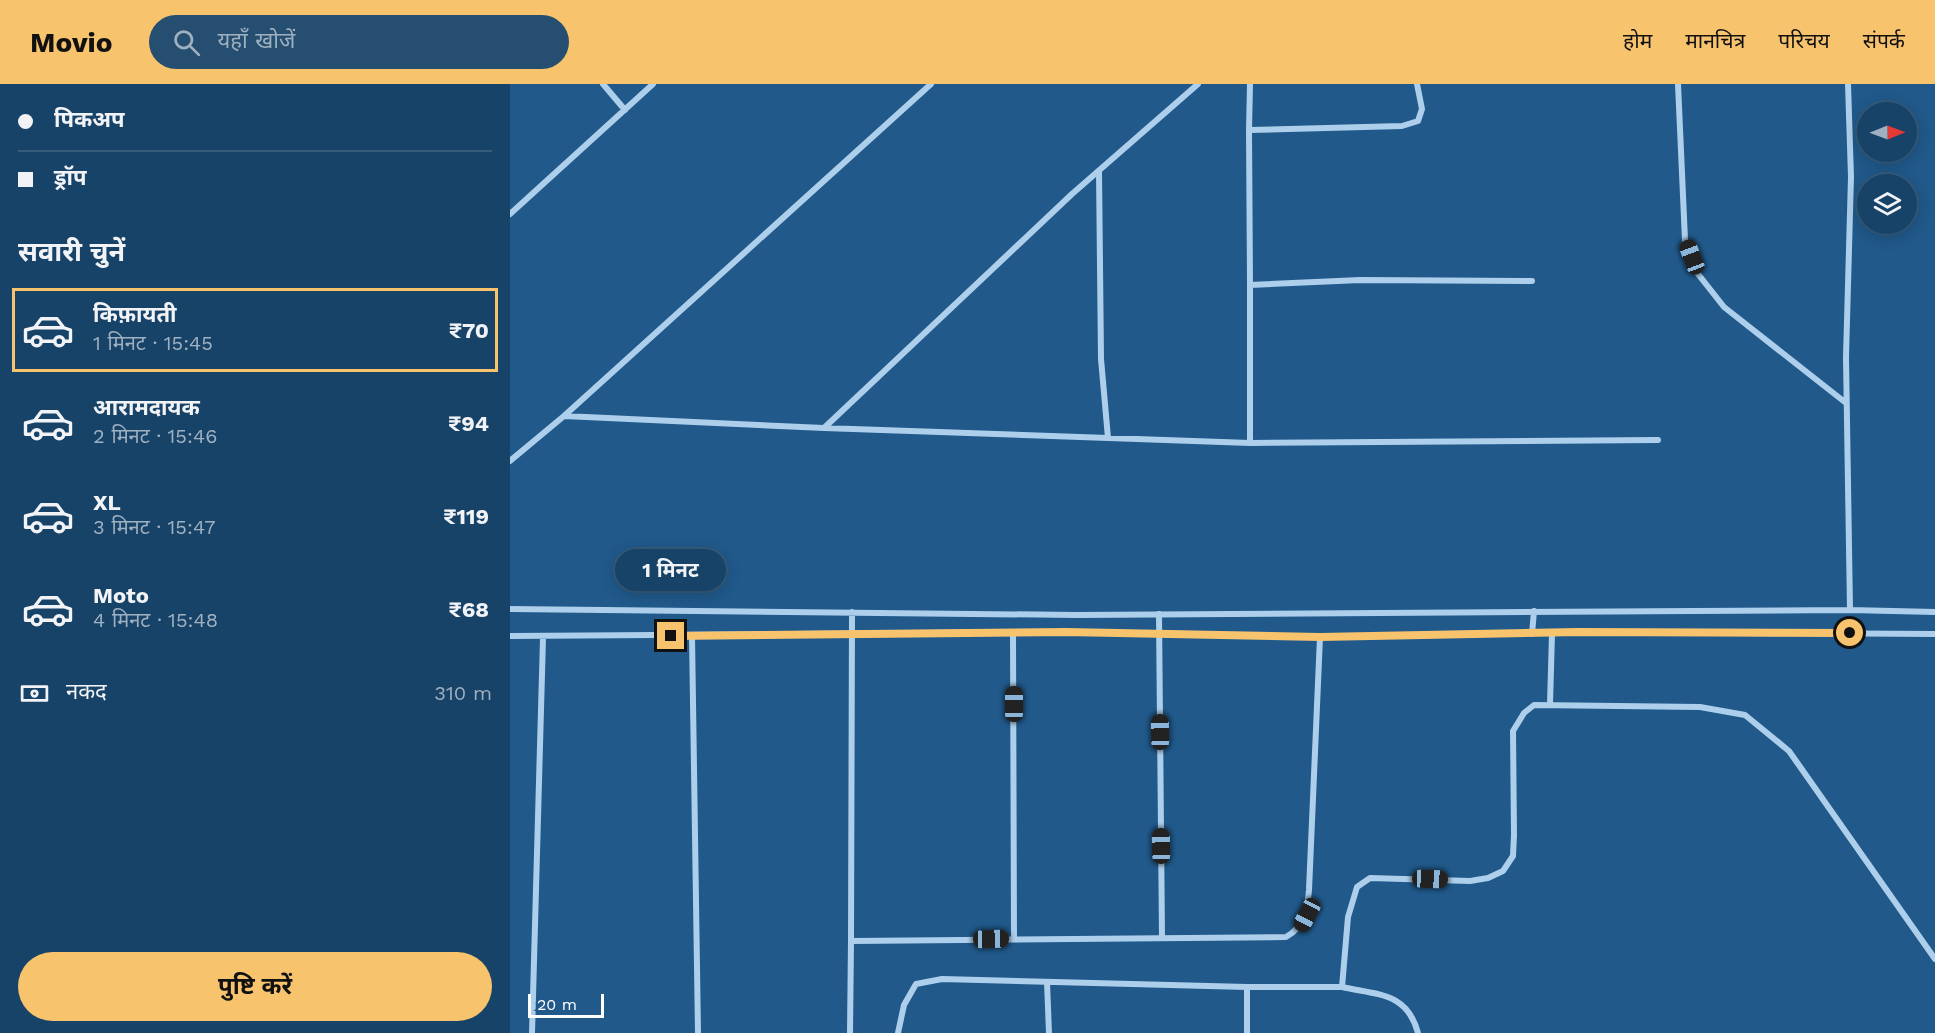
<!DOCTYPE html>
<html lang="hi">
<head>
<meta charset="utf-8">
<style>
	:root { --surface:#184368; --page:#254e71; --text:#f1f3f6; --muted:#9fb0c0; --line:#365c7c; --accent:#f8c36d }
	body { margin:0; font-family:"Work Sans","Noto Sans Devanagari",sans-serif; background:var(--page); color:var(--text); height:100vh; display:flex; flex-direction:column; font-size:22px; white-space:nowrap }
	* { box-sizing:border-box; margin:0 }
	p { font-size:20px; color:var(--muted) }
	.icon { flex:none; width:33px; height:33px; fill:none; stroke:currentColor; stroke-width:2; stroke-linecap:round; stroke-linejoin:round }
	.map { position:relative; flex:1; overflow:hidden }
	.drawer { display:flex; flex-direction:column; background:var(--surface); width:510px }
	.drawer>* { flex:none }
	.banner { display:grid; align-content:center; height:132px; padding:0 18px; background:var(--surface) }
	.needle { width:39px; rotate:89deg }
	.tools { position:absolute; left:1347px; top:18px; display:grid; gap:12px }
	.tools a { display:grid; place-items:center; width:60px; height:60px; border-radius:50%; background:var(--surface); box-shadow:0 3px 15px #0003,0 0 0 2px var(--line); font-size:30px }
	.scale { position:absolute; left:18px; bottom:15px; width:76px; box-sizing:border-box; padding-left:6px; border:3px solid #fff; border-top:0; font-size:16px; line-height:21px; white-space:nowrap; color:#fff; -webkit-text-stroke:4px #20598a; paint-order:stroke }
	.end { position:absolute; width:27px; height:27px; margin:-14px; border:8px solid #f8c36d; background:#111; box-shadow:0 0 0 3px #111 }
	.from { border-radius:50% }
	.bubble { position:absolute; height:42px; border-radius:21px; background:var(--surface); box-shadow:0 3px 15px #0003,0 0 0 2px var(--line); font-size:20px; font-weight:700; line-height:42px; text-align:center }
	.car { position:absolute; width:18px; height:36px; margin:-18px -9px; border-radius:8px; box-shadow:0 0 4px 2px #0007; background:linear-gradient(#222 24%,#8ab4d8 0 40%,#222 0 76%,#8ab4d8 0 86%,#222 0) }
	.banner b { display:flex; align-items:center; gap:21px; height:57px; font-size:22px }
	.banner b+b { border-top:2px solid var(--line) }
	.banner i { width:15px; height:15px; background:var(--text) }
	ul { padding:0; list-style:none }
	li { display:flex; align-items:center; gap:18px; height:84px; margin:0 12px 9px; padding:0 6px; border:3px solid transparent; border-radius:0px }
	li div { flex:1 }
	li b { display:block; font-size:22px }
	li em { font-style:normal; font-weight:700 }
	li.selected { border-color:var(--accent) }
	li>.icon { width:54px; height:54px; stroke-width:1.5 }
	h2 { padding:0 18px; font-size:27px; line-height:72px }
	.pay { display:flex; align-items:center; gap:15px; height:66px; padding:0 18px; font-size:22px }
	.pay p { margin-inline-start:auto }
	.cta { display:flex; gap:12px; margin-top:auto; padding:12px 18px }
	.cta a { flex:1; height:69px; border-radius:36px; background:var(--accent); color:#111; font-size:24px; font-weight:700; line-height:69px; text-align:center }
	header { display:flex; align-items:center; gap:36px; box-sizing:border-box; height:84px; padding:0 30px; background:var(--accent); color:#111 }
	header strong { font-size:28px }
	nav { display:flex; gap:33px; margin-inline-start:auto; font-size:21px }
	.search { width:420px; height:54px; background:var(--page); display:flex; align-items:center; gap:15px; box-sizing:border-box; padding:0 21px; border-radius:33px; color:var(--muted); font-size:22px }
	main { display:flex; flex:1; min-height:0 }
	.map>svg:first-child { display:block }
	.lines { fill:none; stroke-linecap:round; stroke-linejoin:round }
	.minor { stroke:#adcfeb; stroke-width:6 }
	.route { stroke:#f8c36d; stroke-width:8 }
</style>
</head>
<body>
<header>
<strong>Movio</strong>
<div class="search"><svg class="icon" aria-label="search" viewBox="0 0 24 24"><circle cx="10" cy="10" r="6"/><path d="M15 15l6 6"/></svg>यहाँ खोजें</div>
<nav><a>होम</a><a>मानचित्र</a><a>परिचय</a><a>संपर्क</a></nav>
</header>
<main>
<section class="drawer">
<div class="banner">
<b><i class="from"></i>पिकअप</b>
<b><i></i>ड्रॉप</b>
</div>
<h2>सवारी चुनें</h2>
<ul>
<li class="selected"><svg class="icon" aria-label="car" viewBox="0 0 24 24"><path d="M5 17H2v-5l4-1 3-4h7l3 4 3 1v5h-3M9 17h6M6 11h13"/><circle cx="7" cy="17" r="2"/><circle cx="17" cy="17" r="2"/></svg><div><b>किफ़ायती</b><p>1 मिनट · 15:45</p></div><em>₹70</em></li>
<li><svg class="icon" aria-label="car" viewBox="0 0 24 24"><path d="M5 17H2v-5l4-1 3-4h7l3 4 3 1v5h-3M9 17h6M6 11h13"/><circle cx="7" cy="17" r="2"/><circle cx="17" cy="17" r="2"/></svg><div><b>आरामदायक</b><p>2 मिनट · 15:46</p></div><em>₹94</em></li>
<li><svg class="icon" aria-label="car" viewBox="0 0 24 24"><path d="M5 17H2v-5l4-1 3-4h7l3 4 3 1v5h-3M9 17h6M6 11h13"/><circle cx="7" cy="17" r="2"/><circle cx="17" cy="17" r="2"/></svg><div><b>XL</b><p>3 मिनट · 15:47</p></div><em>₹119</em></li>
<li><svg class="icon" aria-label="car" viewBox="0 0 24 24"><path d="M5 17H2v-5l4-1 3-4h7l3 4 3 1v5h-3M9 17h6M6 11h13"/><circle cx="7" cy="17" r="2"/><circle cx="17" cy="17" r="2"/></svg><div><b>Moto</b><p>4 मिनट · 15:48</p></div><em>₹68</em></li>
</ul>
<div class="pay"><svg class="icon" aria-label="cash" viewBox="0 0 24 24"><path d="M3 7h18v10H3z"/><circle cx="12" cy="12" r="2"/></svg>नकद<p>310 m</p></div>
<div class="cta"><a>पुष्टि करें</a></div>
</section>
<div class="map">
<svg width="1425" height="949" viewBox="0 0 1425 949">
	<rect width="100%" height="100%" fill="#20598a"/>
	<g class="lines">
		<!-- minor -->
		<path class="minor" d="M93,0L115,26
			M740,0L739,46L892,42L908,37L912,25L907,0
			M1168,0L1175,156L1188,190L1214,223L1336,319
			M1338,0L1341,93L1336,273L1340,526
			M739,46L740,201
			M589,87L591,275L598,354
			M0,130L143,0
			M54,332L314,344L562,110L688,0
			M314,344L740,359L1148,356
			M740,359V201L850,196L1022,197
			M0,377L54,332L421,0
			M0,525L567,531L1340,526L1425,528
			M649,530L652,854
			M503,548L504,854
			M1022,550L1024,527
			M0,552L556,548L810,553L1068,548L1425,550
			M182,552L188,949
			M1040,620L1042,550
			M341,857L342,528
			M537,898L539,949
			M832,903C868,911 897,908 908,949
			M22,949L33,554
			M340,949L341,857L776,853C796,841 797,827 799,806L810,553
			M388,949L394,921L406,900L432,895L737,903
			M737,949V903H832L838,833L847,803L860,794L960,797L978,794L993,787L1003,772L1004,751L1003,647L1014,629L1024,621L1190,623L1235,631L1279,667L1425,875"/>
	</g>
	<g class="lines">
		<!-- route -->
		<path class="route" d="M161,552L556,548L810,553L1068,548L1340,549"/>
	</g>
</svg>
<div class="tools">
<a><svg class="needle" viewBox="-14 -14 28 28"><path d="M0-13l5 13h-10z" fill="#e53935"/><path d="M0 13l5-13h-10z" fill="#9fb0c0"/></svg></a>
<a><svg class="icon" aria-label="layers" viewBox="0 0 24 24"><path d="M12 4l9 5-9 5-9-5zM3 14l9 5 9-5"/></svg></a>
</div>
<div class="scale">20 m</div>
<i class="end from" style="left:1340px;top:549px"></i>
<i class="end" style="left:161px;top:552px"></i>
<div class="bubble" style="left:105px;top:465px;width:111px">1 मिनट</div>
<i class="car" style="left:1182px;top:173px;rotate:339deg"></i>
<i class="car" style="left:504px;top:620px;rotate:0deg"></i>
<i class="car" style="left:650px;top:648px;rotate:359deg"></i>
<i class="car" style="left:651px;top:762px;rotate:359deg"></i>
<i class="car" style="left:920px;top:795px;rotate:92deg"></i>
<i class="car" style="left:797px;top:831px;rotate:208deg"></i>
<i class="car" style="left:481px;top:855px;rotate:89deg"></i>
</div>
</main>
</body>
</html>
